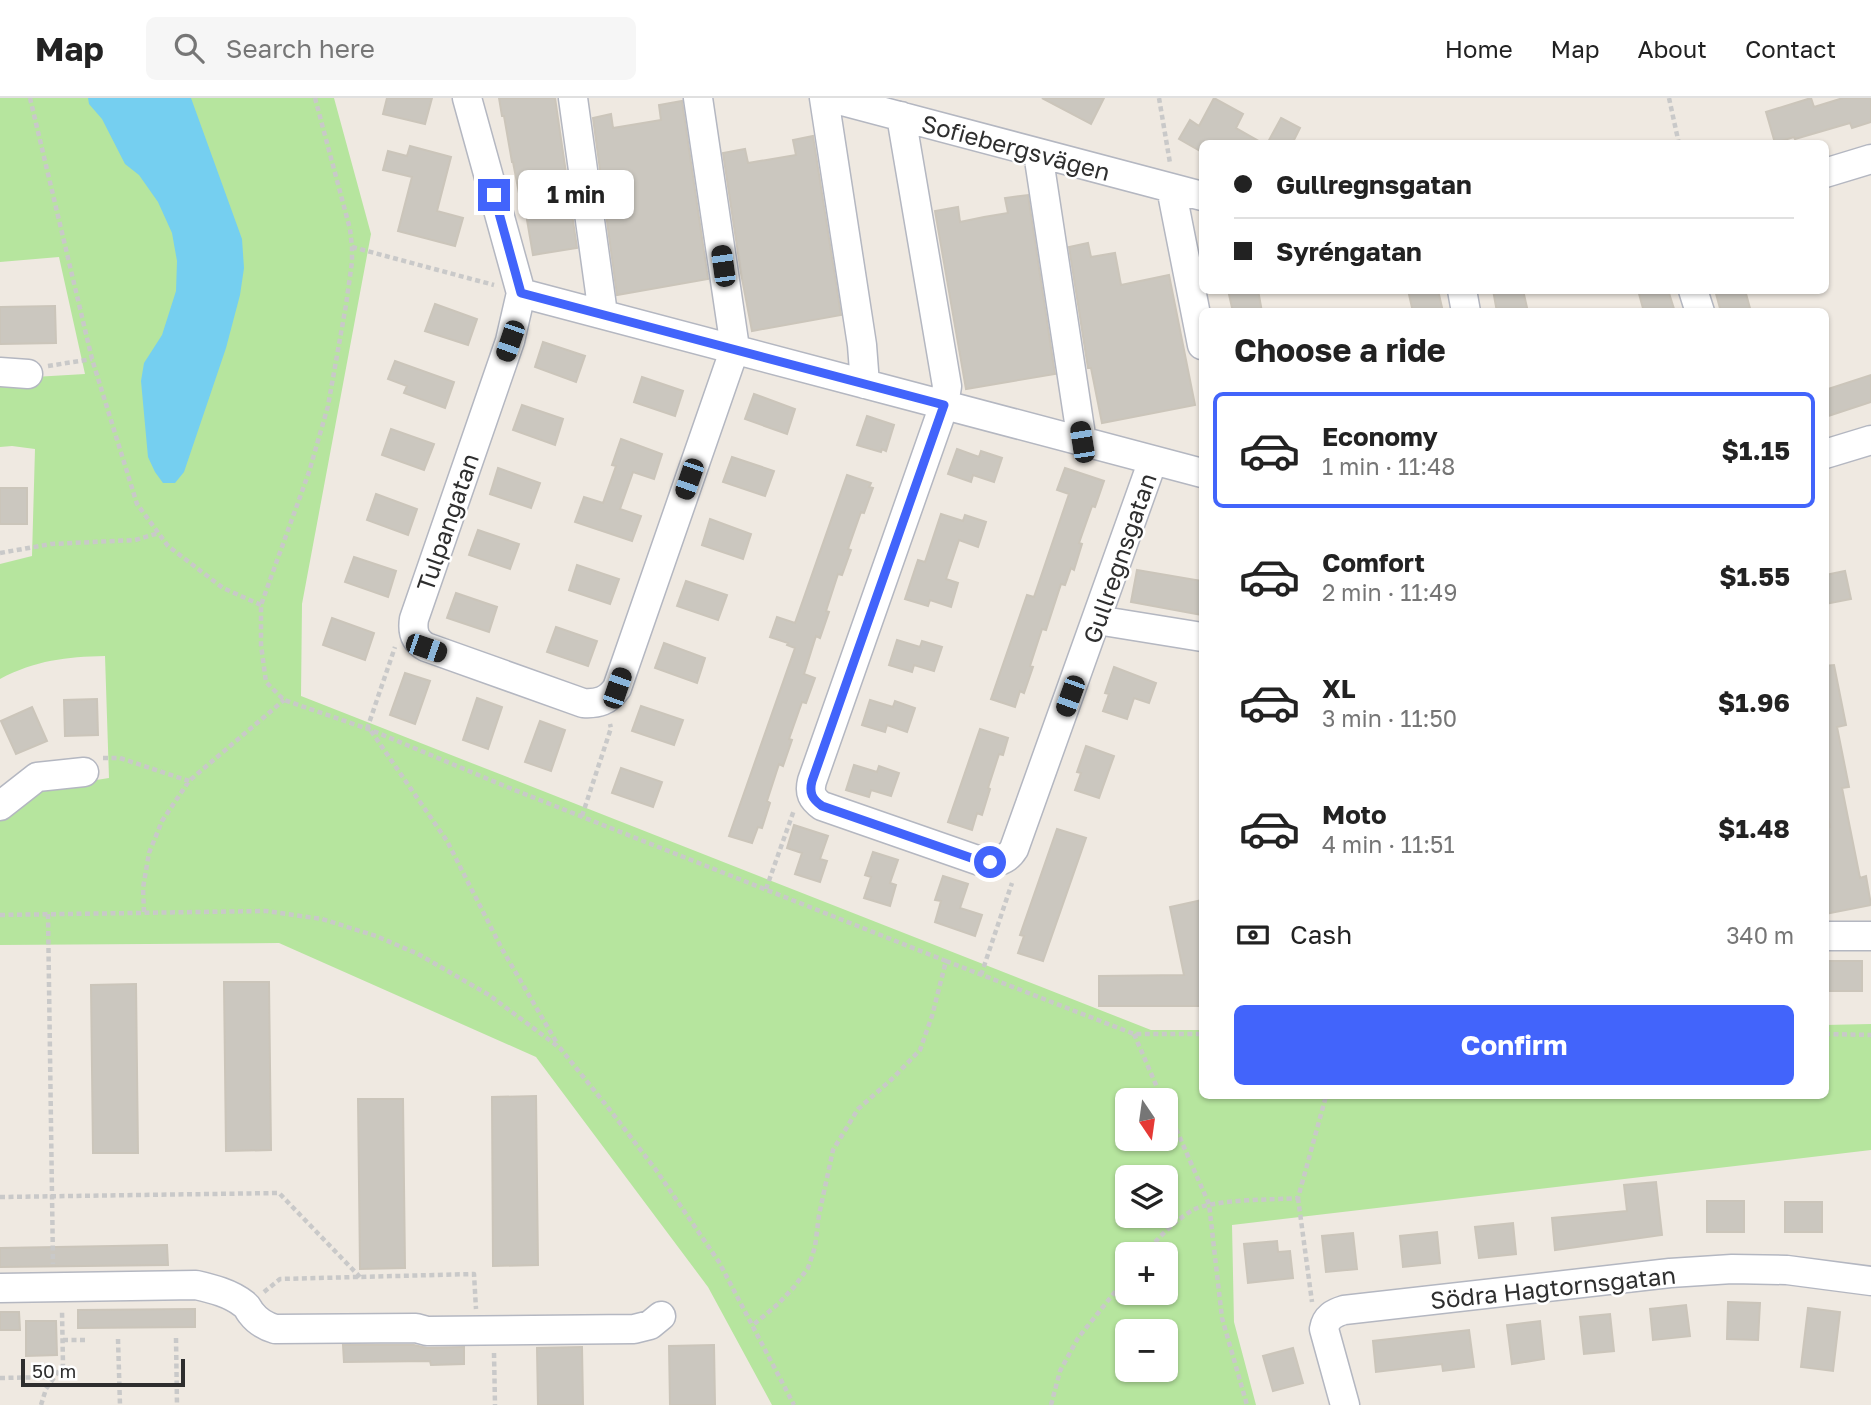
<!DOCTYPE html>
<html lang="en">
<head>
<meta charset="utf-8">
<style>
	:root { --surface:#fff; --page:#f6f6f6; --text:#222; --muted:#767676; --line:#e0e0e0; --accent:#4264fb }
	body { margin:0; font-family:"Golos Text",sans-serif; background:var(--page); color:var(--text); height:100vh; display:flex; flex-direction:column; font-size:26px; white-space:nowrap }
	* { box-sizing:border-box; margin:0 }
	p { font-size:23px; color:var(--muted) }
	.icon { flex:none; width:38px; height:38px; fill:none; stroke:currentColor; stroke-width:2; stroke-linecap:round; stroke-linejoin:round }
	.map { position:relative; flex:1; overflow:hidden }
	.panel { position:absolute; left:1199px; top:210px; width:630px; height:791px; display:flex; flex-direction:column; background:var(--surface); border-radius:10px; box-shadow:0 2px 5px #0004 }
	.panel>* { flex:none }
	.banner { position:absolute; left:1199px; top:42px; width:630px; height:154px; border-radius:10px; box-shadow:0 2px 5px #0004; display:grid; align-content:center; height:154px; padding:0 35px; background:var(--surface) }
	.needle { width:46px; rotate:167deg }
	.buttons { position:absolute; left:1115px; top:990px; display:grid; gap:14px }
	.buttons a { display:grid; place-items:center; width:63px; height:63px; border-radius:10px; background:var(--surface); box-shadow:0 2px 5px #0004; font-size:35px }
	.scale { position:absolute; left:21px; bottom:18px; width:164px; box-sizing:border-box; padding-left:7px; border:4px solid #2e2e2e; border-top:0; font-size:19px; line-height:24px; white-space:nowrap; color:#2e2e2e; -webkit-text-stroke:5px #fff; paint-order:stroke }
	.end { position:absolute; width:32px; height:32px; margin:-16px; border:9px solid #4264fb; background:#fff; box-shadow:0 0 0 4px #fff }
	.from { border-radius:50% }
	.bubble { position:absolute; height:49px; border-radius:10px; background:var(--surface); box-shadow:0 2px 5px #0004; font-size:23px; font-weight:700; line-height:49px; text-align:center }
	.car { position:absolute; width:21px; height:42px; margin:-21px -10px; border-radius:9px; box-shadow:0 0 5px 2px #0007; background:linear-gradient(#222 24%,#8ab4d8 0 40%,#222 0 76%,#8ab4d8 0 86%,#222 0) }
	.banner b { display:flex; align-items:center; gap:24px; height:66px; font-size:26px }
	.banner b+b { border-top:2px solid var(--line) }
	.banner i { width:18px; height:18px; background:var(--text) }
	ul { padding:0; list-style:none }
	li { display:flex; align-items:center; gap:21px; height:116px; margin:0 14px 10px; padding:0 21px; border:4px solid transparent; border-radius:10px }
	li div { flex:1 }
	li b { display:block; font-size:26px }
	li em { font-style:normal; font-weight:700 }
	li.active { border-color:var(--accent) }
	li>.icon { width:63px; height:63px; stroke-width:1.5 }
	h2 { padding:0 35px; font-size:32px; line-height:84px }
	.pay { display:flex; align-items:center; gap:18px; height:77px; padding:0 35px; font-size:26px }
	.pay p { margin-inline-start:auto }
	.button { display:flex; gap:14px; margin-top:auto; padding:14px 35px }
	.button a { flex:1; height:80px; border-radius:10px; background:var(--accent); color:#fff; font-size:28px; font-weight:700; line-height:80px; text-align:center }
	header { display:flex; align-items:center; gap:42px; box-sizing:border-box; height:98px; padding:0 35px; background:var(--surface); border-bottom:2px solid var(--line) }
	header strong { font-size:33px }
	nav { display:flex; gap:38px; margin-inline-start:auto; font-size:24px }
	.search { width:490px; height:63px; background:var(--page); display:flex; align-items:center; gap:18px; box-sizing:border-box; padding:0 24px; border-radius:10px; color:var(--muted); font-size:26px }
	.map>svg:first-child { display:block }
	.green { fill:#b6e59e; fill-rule:evenodd }
	.water { fill:#75cff0 }
	.building { fill:#cbc7bf; stroke:#cbc5ba; stroke-width:2 }
	.lines { fill:none; stroke-linecap:round; stroke-linejoin:round }
	.minor-casing { stroke:#b4b7c1; stroke-width:31 }
	.path { stroke:#c9c9c9; stroke-width:4.5; stroke-dasharray:5 3.5; stroke-linecap:butt }
	.minor { stroke:#fff; stroke-width:28 }
	.route { stroke:#4264fb; stroke-width:9 }
	.labels { text-anchor:middle; dominant-baseline:central; stroke-width:5; stroke-linejoin:round; paint-order:stroke }
	.street-label { font-size:24px; fill:#2e2e2e; stroke:#fff }
</style>
</head>
<body>
<header>
<strong>Map</strong>
<div class="search"><svg class="icon" aria-label="search" viewBox="0 0 24 24"><circle cx="10" cy="10" r="6"/><path d="M15 15l6 6"/></svg>Search here</div>
<nav><a>Home</a><a>Map</a><a>About</a><a>Contact</a></nav>
</header>
<div class="map">
<svg width="1871" height="1307" viewBox="0 0 1871 1307">
	<rect width="100%" height="100%" fill="#efe9e1"/>
	<!-- green -->
	<path class="green" d="M0,0H334L371,136L302,506L301,598L1151,932H1202V998H1825V927L1871,926V1052L1232,1127L1234,1224L1256,1307H772L708,1189L536,959L279,845L0,847V720L46,690L109,680L105,558C66,559 36,562 0,581V466L32,458L35,351L12,348L0,349V281L85,276L59,159L0,164ZM1127,1003H1166V1041H1127ZM1127,1080H1166V1118H1127ZM1127,1157H1166V1195H1127ZM1127,1234H1166V1272H1127Z"/>
	<!-- water -->
	<path class="water" d="M88,0H191L242,141L244,170L240,197L226,250L184,374L175,385H163L155,374L148,359L141,283L144,265L162,237L176,193L177,163L172,135L158,104L139,77L125,66L102,21L89,6Z"/>
	<!-- building -->
	<path class="building" d="M387,0H432L425,26L383,16Z
		M499,0H555L577,150L533,157L525,110L522,111L513,64H512L504,18H502Z
		M1042,0H1104L1091,26Z
		M1214,0L1243,16L1236,30L1264,46H1202V54L1179,41L1190,22L1199,28Z
		M1811,0L1814,9L1843,0H1871V24L1852,30L1850,25L1795,41L1794,39L1775,45L1766,14Z
		M682,3L708,181L617,197L593,20L611,16L613,30L661,22L659,7Z
		M1281,20L1300,30L1292,46H1267Z
		M813,38L841,217L752,233L741,175L723,55L745,51L748,65L796,57L793,42Z
		M410,48L451,59L437,113L463,120L455,148L398,133L412,79L383,72L388,53L407,58Z
		M1028,97L1055,276L966,291L935,113L958,109L960,124L984,119L1008,115L1005,100Z
		M1088,145L1091,159L1115,155L1121,187L1169,177L1195,307L1102,325L1091,270H1088L1069,149Z
		M1228,192H1258L1262,214H1233Z
		M1408,192H1438L1443,214H1413Z
		M1493,192H1523L1528,214H1497Z
		M1638,192H1668L1675,214H1644Z
		M1715,192H1745L1751,214H1721Z
		M435,206L477,221L468,247L425,233Z
		M55,208L56,245L0,246V209Z
		M543,244L585,258L576,284L535,269Z
		M395,263L454,284L445,310L404,295L407,288L388,281Z
		M1871,277V304L1825,319V292Z
		M642,279L683,293L675,318L634,304Z
		M754,296L795,311L787,336L745,321Z
		M522,307L563,321L555,347L513,332Z
		M867,318L894,327L886,353L882,351L881,354L857,347Z
		M391,331L434,346L424,372L382,357Z
		M621,341L662,356L654,381L633,374L620,411L641,418L632,443L575,424L584,399L603,405L616,368L612,367Z
		M957,351L979,359L981,353L1002,360L994,384L973,377L971,384L948,376Z
		M732,359L774,373L765,398L723,384Z
		M498,370L540,385L531,410L490,396Z
		M1065,370L1104,383L1095,409L1092,408L1079,445L1082,446L1074,472L1071,470L1065,487L1061,486L1046,532L1042,531L1030,568L1033,569L1024,595L1020,593L1015,609L991,601L1027,497L1034,499L1069,396L1057,392Z
		M847,377L871,385L869,389L873,390L864,415L861,414L848,451L851,452L842,477L838,476L826,513L829,514L820,540L816,538L804,576L815,580L806,605L802,604L789,641L792,642L783,668L779,666L767,703L770,705L762,730L758,729L752,745L729,738L795,550L787,547L788,545L770,539L777,519L795,525Z
		M0,390H27V426H0Z
		M376,396L417,411L408,437L367,422Z
		M941,416L963,423L965,417L986,424L978,449L959,442L946,481L958,485L951,509L930,502L928,508L905,501L918,462L925,464Z
		M710,421L751,436L743,461L702,447Z
		M478,432L519,446L510,471L469,457Z
		M354,459L396,473L388,499L345,484Z
		M577,467L619,481L610,506L569,492Z
		M1137,472L1202,483V517L1131,504Z
		M1845,473L1851,501L1825,506V477Z
		M686,483L727,497L718,522L677,508Z
		M456,495L497,509L489,534L447,520Z
		M332,520L374,535L365,562L323,547Z
		M556,529L597,543L588,568L547,554Z
		M897,542L920,549L922,543L942,549L934,573L914,567L912,574L889,567Z
		M664,545L705,560L697,585L655,570Z
		M1834,567L1846,627L1837,629L1849,689L1842,690L1860,780L1866,778L1871,807L1825,816V730L1830,729L1825,706V568Z
		M1114,569L1156,585L1149,605L1134,600L1127,621L1103,613L1109,596L1105,595Z
		M405,575L430,583L415,626L390,617Z
		M477,600L502,609L488,651L463,642Z
		M97,601L98,637L65,638L64,602Z
		M870,602L893,609L895,603L915,610L907,634L887,627L885,634L862,627Z
		M641,608L683,622L674,647L632,633Z
		M32,609L47,643L16,656L1,623Z
		M540,623L565,632L551,673L525,664Z
		M980,631L1008,640L1003,657L999,656L988,690L990,691L982,717L977,715L972,732L948,724Z
		M1086,648L1114,658L1099,700L1075,692L1081,675L1077,674Z
		M854,667L877,674L879,668L899,675L891,698L871,692L869,699L846,692Z
		M621,670L662,684L653,709L612,695Z
		M794,727L828,738L820,761L827,763L820,784L795,776L802,755L787,750Z
		M1057,731L1086,740L1043,863L1018,855L1024,838L1020,837Z
		M873,754L898,762L890,785L896,787L890,808L864,800L871,779L865,777Z
		M943,778L968,786L960,810L982,817L975,838L935,824L941,803L935,802Z
		M1202,802V908H1099V878L1184,877L1170,809Z
		M1825,863H1862V893H1825Z
		M224,884H269L271,1052L226,1053Z
		M136,886L138,1055H93L91,887Z
		M536,998L538,1167L493,1168L492,999Z
		M358,1001H403L405,1170L360,1171Z
		M1656,1084L1662,1137L1555,1152L1552,1120L1627,1113L1624,1087Z
		M1707,1103H1744V1134H1707Z
		M1785,1104H1822V1134H1785Z
		M1513,1125L1516,1156L1479,1160L1475,1129Z
		M1437,1134L1440,1165L1403,1169L1400,1138Z
		M1353,1135L1357,1171L1326,1174L1322,1138Z
		M1277,1143L1278,1154L1290,1153L1293,1180L1248,1185L1244,1146Z
		M167,1147L168,1167L0,1169V1150Z
		M1728,1204L1760,1205L1758,1242L1727,1241Z
		M1686,1207L1690,1238L1653,1242L1650,1211Z
		M1808,1210L1840,1214L1833,1273L1801,1269Z
		M195,1211V1229L78,1230V1212Z
		M0,1214H19L20,1232H0Z
		M1610,1216L1614,1253L1584,1256L1580,1219Z
		M26,1223H56L57,1257L26,1258Z
		M1540,1223L1544,1261L1512,1266L1507,1227Z
		M1469,1232L1474,1269L1443,1273L1442,1266L1376,1274L1373,1243Z
		M343,1247H414L427,1250L464,1249V1266L431,1267L430,1263L344,1264Z
		M714,1247L715,1307H670L669,1248Z
		M582,1249L583,1307H538L537,1250Z
		M1293,1250L1303,1285L1273,1293L1263,1258Z"/>
	<g class="lines">
		<!-- minor casing -->
		<g class="minor-casing">
			<path id="minor" d="M467,0L521,195L510,243L414,521C412,534 415,543 426,549L583,605C598,606 608,603 617,590L735,250L698,0
				M573,0L603,216
				M824,0L862,247L865,286
				M831,0L1202,98
				M901,18L947,288L944,307L812,683C809,695 812,701 822,708L980,763C995,765 1006,764 1014,751L1153,362
				M1038,55L1082,344
				M1825,75L1871,61
				M1171,90L1202,247
				M1462,192L1466,214
				M1693,192L1700,214
				M521,195L1202,375
				M0,274L28,276
				M1825,356L1871,342
				M1097,522L1202,539
				M0,708L37,679L84,674
				M1825,838H1871
				M0,1190L196,1187C213,1191 230,1195 244,1206C249,1210 247,1210 251,1215C257,1223 265,1228 275,1231L416,1230L427,1233L634,1231L650,1227L661,1218
				M1345,1307L1324,1231C1326,1219 1334,1215 1344,1212L1670,1175L1732,1171L1787,1172L1871,1183"/>
		</g>
		<!-- path -->
		<path class="path" d="M30,0L92,261L137,406L168,448L223,490L261,507
			M315,0L350,131L352,149V164L346,207L328,308L309,374L261,507V547L266,584L284,602L371,632L507,689L946,863L932,918L920,952L892,981L858,1011L833,1052L819,1117L815,1149L808,1170L794,1189L778,1206L753,1227
			M1159,0L1170,65
			M1669,0L1679,46
			M352,149L494,187
			M48,268L92,261
			M0,455L51,446L135,442L159,435
			M367,631L395,549
			M371,633L447,743L502,851L558,947
			M103,660H120L189,683
			M582,718L611,630L610,626
			M766,791L794,712
			M144,814L143,790L149,755L162,723L189,683L284,602
			M48,816L53,1166
			M0,817L266,813L322,821L376,838L418,856L489,897L560,950L610,1012L656,1072L719,1164L794,1307
			M946,863L1134,936H1202
			M981,877L1012,785
			M1134,936L1163,1003
			M1825,936L1871,937
			M1166,1008L1209,1106L1222,1220L1247,1307
			M0,1099L279,1095L360,1179
			M1298,1100L1312,1204
			M1144,1157C1158,1140 1174,1123 1193,1112C1215,1101 1271,1102 1298,1100L1326,998
			M264,1194L280,1181L474,1176L476,1211
			M176,1240L177,1307
			M118,1241L120,1307
			M63,1242H85
			M494,1255L495,1307
			M0,1280L54,1279
			M41,1307L46,1291L63,1267L62,1213
			M1051,1307L1060,1273L1078,1240L1127,1179"/>
		<!-- minor -->
		<use href="#minor" class="minor"/>
	</g>
	<g class="lines">
		<!-- route -->
		<path class="route" d="M494,97L521,195L944,307L812,683C809,695 812,701 822,708L980,763L990,764"/>
	</g>
	<g class="labels">
		<!-- street labels -->
		<g class="street-label">
			<text transform="translate(1016 49) rotate(15)">Sofiebergsvägen</text>
			<text transform="translate(447 424) rotate(-71)">Tulpangatan</text>
			<text transform="translate(1119 460) rotate(-71)">Gullregnsgatan</text>
			<text transform="translate(1553 1189) rotate(-6)">Södra Hagtornsgatan</text>
		</g>
	</g>
</svg>
<div class="buttons">
<a><svg class="needle" viewBox="-14 -14 28 28"><path d="M0-13l5 13h-10z" fill="#e53935"/><path d="M0 13l5-13h-10z" fill="#767676"/></svg></a>
<a><svg class="icon" aria-label="layers" viewBox="0 0 24 24"><path d="M12 4l9 5-9 5-9-5zM3 14l9 5 9-5"/></svg></a>
<a>+</a>
<a>−</a>
</div>
<div class="scale">50 m</div>
<i class="end from" style="left:990px;top:764px"></i>
<i class="end" style="left:494px;top:97px"></i>
<div class="bubble" style="left:518px;top:72px;width:116px">1 min</div>
<i class="car" style="left:723px;top:168px;rotate:352deg"></i>
<i class="car" style="left:510px;top:243px;rotate:199deg"></i>
<i class="car" style="left:1082px;top:344px;rotate:351deg"></i>
<i class="car" style="left:689px;top:381px;rotate:199deg"></i>
<i class="car" style="left:426px;top:550px;rotate:109deg"></i>
<i class="car" style="left:617px;top:590px;rotate:19deg"></i>
<i class="car" style="left:1070px;top:598px;rotate:200deg"></i>
<div class="banner">
<b><i class="from"></i>Gullregnsgatan</b>
<b><i></i>Syréngatan</b>
</div>
<section class="panel">
<h2>Choose a ride</h2>
<ul>
<li class="active"><svg class="icon" aria-label="car" viewBox="0 0 24 24"><path d="M5 17H2v-5l4-1 3-4h7l3 4 3 1v5h-3M9 17h6M6 11h13"/><circle cx="7" cy="17" r="2"/><circle cx="17" cy="17" r="2"/></svg><div><b>Economy</b><p>1 min · 11:48</p></div><em>$1.15</em></li>
<li><svg class="icon" aria-label="car" viewBox="0 0 24 24"><path d="M5 17H2v-5l4-1 3-4h7l3 4 3 1v5h-3M9 17h6M6 11h13"/><circle cx="7" cy="17" r="2"/><circle cx="17" cy="17" r="2"/></svg><div><b>Comfort</b><p>2 min · 11:49</p></div><em>$1.55</em></li>
<li><svg class="icon" aria-label="car" viewBox="0 0 24 24"><path d="M5 17H2v-5l4-1 3-4h7l3 4 3 1v5h-3M9 17h6M6 11h13"/><circle cx="7" cy="17" r="2"/><circle cx="17" cy="17" r="2"/></svg><div><b>XL</b><p>3 min · 11:50</p></div><em>$1.96</em></li>
<li><svg class="icon" aria-label="car" viewBox="0 0 24 24"><path d="M5 17H2v-5l4-1 3-4h7l3 4 3 1v5h-3M9 17h6M6 11h13"/><circle cx="7" cy="17" r="2"/><circle cx="17" cy="17" r="2"/></svg><div><b>Moto</b><p>4 min · 11:51</p></div><em>$1.48</em></li>
</ul>
<div class="pay"><svg class="icon" aria-label="cash" viewBox="0 0 24 24"><path d="M3 7h18v10H3z"/><circle cx="12" cy="12" r="2"/></svg>Cash<p>340 m</p></div>
<div class="button"><a>Confirm</a></div>
</section>
</div>
</body>
</html>
